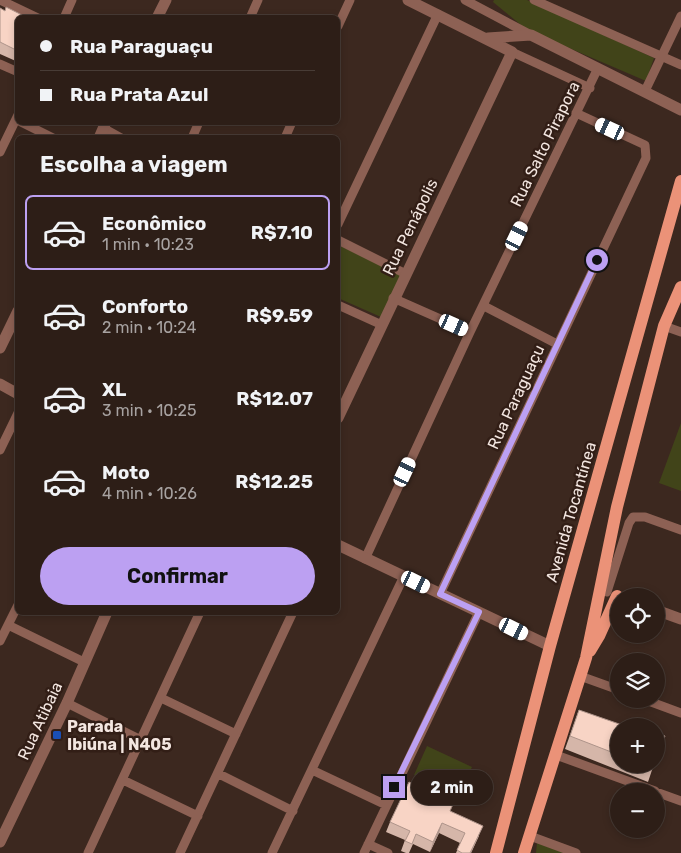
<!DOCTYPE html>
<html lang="pt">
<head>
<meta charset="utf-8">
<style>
	:root { --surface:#2d1e17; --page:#392b24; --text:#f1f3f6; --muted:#a7a2a1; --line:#483c36; --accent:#bca0f2 }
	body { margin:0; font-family:Rubik,sans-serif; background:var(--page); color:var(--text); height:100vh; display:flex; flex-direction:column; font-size:19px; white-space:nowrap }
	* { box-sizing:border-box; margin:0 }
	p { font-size:16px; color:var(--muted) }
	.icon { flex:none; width:28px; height:28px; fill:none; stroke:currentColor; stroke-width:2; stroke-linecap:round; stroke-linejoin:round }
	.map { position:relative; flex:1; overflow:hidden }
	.sheet { position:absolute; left:15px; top:135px; width:325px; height:480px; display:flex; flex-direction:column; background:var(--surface); border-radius:8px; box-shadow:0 2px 8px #0003,0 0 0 1px var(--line) }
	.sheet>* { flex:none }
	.top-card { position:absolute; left:15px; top:15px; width:325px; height:110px; border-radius:8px; box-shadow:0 2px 8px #0003,0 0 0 1px var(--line); display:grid; align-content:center; height:110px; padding:0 25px; background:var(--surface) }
	.tools { position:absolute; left:610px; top:588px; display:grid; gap:10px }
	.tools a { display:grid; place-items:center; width:55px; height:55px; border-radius:50%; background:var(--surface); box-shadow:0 2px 8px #0003,0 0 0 1px var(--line); font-size:25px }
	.end { position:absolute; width:22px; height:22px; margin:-11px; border:6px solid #bca0f2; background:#111; box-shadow:0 0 0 2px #111 }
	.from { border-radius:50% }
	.bubble { position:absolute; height:35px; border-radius:18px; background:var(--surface); box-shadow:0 2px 8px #0003,0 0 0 1px var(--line); font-size:16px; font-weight:700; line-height:35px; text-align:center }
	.car { position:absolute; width:15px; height:30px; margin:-15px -8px; border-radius:6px; box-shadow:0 0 4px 1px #0007; background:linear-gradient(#fff 24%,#345 0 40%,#fff 0 76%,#345 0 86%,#fff 0) }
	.top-card b { display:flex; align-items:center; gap:18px; height:48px; font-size:19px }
	.top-card b+b { border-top:1px solid var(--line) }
	.top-card i { width:12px; height:12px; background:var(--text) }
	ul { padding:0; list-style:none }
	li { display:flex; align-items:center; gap:15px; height:75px; margin:0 10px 8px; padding:0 15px; border:2px solid transparent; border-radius:8px }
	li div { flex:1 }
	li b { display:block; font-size:19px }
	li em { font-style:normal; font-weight:700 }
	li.on { border-color:var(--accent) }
	li>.icon { width:45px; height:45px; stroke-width:1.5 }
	h2 { padding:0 25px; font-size:22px; line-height:60px }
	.cta { display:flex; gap:10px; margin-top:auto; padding:10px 25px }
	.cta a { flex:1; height:58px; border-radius:30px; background:var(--accent); color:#111; font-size:20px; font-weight:700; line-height:58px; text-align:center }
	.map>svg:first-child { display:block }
	.green { fill:#414419 }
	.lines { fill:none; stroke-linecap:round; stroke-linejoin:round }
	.minor { stroke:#8d6154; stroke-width:9 }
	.tertiary { stroke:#8d6154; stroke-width:11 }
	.primary { stroke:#eb9278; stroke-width:12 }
	.wall { fill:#d5b6a9 }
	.shaded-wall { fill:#ae948a }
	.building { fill:#f8d4c5; stroke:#ae948a }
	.route { stroke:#bca0f2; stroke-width:6 }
	.transit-dot { fill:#1a4fb4; stroke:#321e16; stroke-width:2 }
	.labels { text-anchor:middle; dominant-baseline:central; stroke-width:5; stroke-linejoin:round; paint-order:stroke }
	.street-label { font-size:16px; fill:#f3e6e0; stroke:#321e16 }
	.poi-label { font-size:16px; font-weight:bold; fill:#f3e6e0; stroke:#321e16; text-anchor:start }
</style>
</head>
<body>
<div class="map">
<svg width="681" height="853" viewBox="0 0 681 853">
	<rect width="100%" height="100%" fill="#3c281f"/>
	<!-- green -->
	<path class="green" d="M494,0H527L654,58L646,81L527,30L493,2Z
		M338,245L401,274L381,317L338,298Z
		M681,423V491L659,483Z
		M427,746L472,767L457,796L414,775Z
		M537,843L565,853H536Z"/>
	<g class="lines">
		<!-- minor -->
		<path class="minor" d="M0,0L38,18
			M465,0L531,35
			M534,0L681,65
			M64,18L72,0
			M250,18L258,0
			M338,26L350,0
			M512,52L590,88
			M0,64L18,72
			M645,91L681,16
			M21,122L53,138
			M103,128L121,138
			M192,138L199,122
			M285,138L292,122
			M0,152L18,115
			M338,224L438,14
			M338,240L406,274
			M393,298L470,332
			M338,305L382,325
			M484,306L557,344
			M664,326L681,332
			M0,450L18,413
			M365,559L470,332L598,68
			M607,592L629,523L633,517H645L681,530
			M440,594L646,158L645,145L576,113
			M8,625L84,662
			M0,641L18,605
			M580,676L619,690
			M161,698L236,734
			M643,699L681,713
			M67,703L141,740
			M556,755L655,791
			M312,770L386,805
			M219,774L293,811
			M123,780L198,816
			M656,792L681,801
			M530,836L576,853
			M368,844L388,853
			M88,853L200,612
			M180,853L293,612
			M272,853L404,576
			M364,853L479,612"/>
		<!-- tertiary -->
		<path class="tertiary" d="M157,18L166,0
			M488,38L531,35L681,110
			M99,138L106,122
			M0,348L18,311
			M0,384L18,394
			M338,418L512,52L408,0
			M338,545L550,646
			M656,610L681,619
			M0,842L67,703L107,612"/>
		<!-- primary -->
		<path class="primary" d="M590,651L599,636L617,596
			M496,853L550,646L681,181
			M524,853L586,658L617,507L664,326L681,287"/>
	</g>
	<!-- wall -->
	<path class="wall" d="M0,8L18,18V62L0,54Z
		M579,710L619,726V764H654L648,782L565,749Z
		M450,811L479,836L471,853H456L460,843L439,833L430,852L413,844L409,853H406L401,851L405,840L386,832L390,822Z"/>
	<!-- shaded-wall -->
	<path class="shaded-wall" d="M442,823L439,833L430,852L433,842Z
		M483,826L471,853H470Z"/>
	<!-- building -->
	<path class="building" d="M6,7L28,18H18V51L0,42V8L5,11Z
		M579,710L625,726H619V755L570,736Z
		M656,733L665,736L656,759Z
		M640,764H654L653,769Z
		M409,782L454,802L450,811L483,826L470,853H462L457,850L465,833L442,823L433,842L416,834L412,844L405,841L410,831L390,822Z"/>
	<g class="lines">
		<!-- route -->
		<path class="route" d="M394,787L479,612L440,594L597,260"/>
	</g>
	<!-- markers -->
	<rect class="transit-dot" x="52" y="730" width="10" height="10" rx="2.5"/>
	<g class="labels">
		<!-- street labels -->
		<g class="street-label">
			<text transform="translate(545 144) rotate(-64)">Rua Salto Pirapora</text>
			<text transform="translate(410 227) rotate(-64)">Rua Penápolis</text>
			<text transform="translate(516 397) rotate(-65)">Rua Paraguaçu</text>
			<text transform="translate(571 512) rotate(-74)">Avenida Tocantínea</text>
			<text transform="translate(40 721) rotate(-65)">Rua Atibaia</text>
		</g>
		<!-- poi labels -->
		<g class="poi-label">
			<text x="67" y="726">Parada<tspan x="67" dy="18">Ibiúna | N405</tspan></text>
		</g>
	</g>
</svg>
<div class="tools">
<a><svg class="icon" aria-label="locate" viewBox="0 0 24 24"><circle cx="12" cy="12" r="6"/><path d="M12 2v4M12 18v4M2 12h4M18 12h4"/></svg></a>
<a><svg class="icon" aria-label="layers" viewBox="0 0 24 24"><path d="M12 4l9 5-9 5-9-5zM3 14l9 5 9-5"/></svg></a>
<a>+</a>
<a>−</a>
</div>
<i class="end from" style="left:597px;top:260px"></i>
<i class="end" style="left:394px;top:787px"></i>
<div class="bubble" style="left:411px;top:770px;width:82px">2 min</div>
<i class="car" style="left:610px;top:129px;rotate:295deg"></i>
<i class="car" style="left:517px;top:236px;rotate:26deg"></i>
<i class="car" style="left:454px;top:325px;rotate:114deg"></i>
<i class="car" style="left:405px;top:472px;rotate:25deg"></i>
<i class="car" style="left:416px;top:582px;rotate:116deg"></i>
<i class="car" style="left:514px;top:629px;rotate:116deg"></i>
<div class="top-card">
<b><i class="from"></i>Rua Paraguaçu</b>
<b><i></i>Rua Prata Azul</b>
</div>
<section class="sheet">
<h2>Escolha a viagem</h2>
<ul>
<li class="on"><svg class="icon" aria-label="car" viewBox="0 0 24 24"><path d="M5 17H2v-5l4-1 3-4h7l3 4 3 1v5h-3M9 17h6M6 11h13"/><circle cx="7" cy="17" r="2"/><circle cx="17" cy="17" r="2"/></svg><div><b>Econômico</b><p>1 min · 10:23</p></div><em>R$7.10</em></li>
<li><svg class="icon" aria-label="car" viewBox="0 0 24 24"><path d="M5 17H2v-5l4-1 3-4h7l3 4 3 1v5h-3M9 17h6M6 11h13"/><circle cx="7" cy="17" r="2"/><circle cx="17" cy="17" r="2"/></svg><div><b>Conforto</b><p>2 min · 10:24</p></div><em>R$9.59</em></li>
<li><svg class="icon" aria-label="car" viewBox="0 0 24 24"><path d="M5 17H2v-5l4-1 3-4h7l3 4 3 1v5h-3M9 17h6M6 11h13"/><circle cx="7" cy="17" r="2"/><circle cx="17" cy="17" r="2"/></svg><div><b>XL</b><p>3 min · 10:25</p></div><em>R$12.07</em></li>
<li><svg class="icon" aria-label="car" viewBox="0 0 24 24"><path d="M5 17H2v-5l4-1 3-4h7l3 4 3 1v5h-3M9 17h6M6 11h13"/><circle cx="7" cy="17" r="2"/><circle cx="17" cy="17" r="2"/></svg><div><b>Moto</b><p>4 min · 10:26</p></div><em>R$12.25</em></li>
</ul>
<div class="cta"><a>Confirmar</a></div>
</section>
</div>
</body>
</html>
